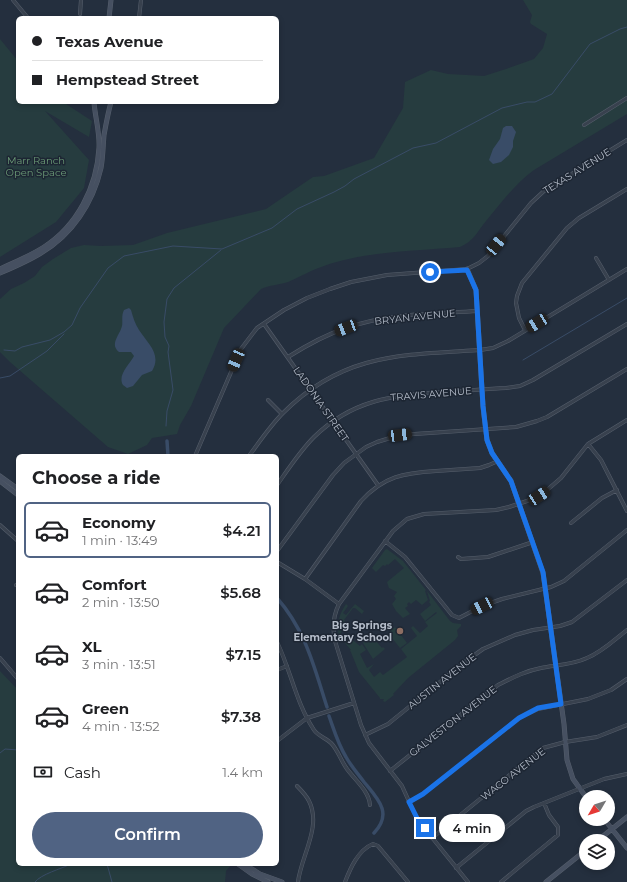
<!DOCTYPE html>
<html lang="en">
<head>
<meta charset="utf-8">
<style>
	:root { --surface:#fff; --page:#f6f6f6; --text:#202124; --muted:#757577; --line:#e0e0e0; --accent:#506383 }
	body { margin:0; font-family:Montserrat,sans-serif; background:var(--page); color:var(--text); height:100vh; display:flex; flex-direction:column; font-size:15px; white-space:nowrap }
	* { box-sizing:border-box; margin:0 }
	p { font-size:13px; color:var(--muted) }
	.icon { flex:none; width:22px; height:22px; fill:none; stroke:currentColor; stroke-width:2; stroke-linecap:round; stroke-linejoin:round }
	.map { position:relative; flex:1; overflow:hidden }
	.details { position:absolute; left:16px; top:454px; width:263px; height:412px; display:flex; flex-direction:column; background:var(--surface); border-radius:6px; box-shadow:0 2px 6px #0003 }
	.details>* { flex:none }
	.hud { position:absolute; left:16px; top:16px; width:263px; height:88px; border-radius:6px; box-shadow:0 2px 6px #0003; display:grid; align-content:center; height:88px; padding:0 16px; background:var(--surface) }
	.needle { width:26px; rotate:231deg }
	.tools { position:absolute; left:579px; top:790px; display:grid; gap:8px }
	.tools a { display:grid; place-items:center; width:36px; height:36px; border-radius:50%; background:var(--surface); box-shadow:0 2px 6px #0003; font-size:20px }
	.end { position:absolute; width:18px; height:18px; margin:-9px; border:5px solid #1a73e8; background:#fff; box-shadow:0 0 0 2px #fff }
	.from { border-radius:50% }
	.bubble { position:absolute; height:28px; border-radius:14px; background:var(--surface); box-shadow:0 2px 6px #0003; font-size:13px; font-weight:600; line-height:28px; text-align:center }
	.car { position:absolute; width:12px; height:24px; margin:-12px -6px; border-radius:5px; box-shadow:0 0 3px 1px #0007; background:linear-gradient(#222 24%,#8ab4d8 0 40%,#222 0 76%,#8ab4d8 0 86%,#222 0) }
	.hud b { display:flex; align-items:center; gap:14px; height:38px; font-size:15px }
	.hud b+b { border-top:1px solid var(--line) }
	.hud i { width:10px; height:10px; background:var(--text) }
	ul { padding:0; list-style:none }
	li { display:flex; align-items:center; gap:12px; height:56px; margin:0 8px 6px; padding:0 8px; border:2px solid transparent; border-radius:6px }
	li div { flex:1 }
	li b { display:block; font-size:15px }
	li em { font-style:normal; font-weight:600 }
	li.current { border-color:var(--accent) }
	li>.icon { width:36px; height:36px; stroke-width:1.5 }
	h2 { padding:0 16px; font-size:18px; line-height:48px }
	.pay { display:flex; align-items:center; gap:10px; height:44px; padding:0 16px; font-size:15px }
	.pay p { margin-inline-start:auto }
	.action { display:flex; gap:8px; margin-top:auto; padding:8px 16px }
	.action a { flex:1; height:46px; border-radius:24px; background:var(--accent); color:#fff; font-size:16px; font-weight:600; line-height:46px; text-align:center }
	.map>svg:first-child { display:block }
	.green { fill:#263c3f }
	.water { fill:#394c67 }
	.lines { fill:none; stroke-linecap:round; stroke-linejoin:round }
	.stream { stroke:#394c67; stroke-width:1 }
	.canal { stroke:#394c67; stroke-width:3.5 }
	.street-casing { stroke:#565f6c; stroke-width:4 }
	.secondary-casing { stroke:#565f6c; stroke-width:5 }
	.street { stroke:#38414e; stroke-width:3 }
	.secondary { stroke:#465061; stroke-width:4 }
	.route { stroke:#1a73e8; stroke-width:5 }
	.education-dot { fill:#8d6e63; stroke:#1d2633; stroke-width:1.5 }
	.labels { text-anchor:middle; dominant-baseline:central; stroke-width:3; stroke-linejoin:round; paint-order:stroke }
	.park-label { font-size:10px; fill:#6b9a76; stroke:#1d2633 }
	.street-label { font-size:10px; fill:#b4bcc9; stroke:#1d2633 }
	.poi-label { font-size:10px; font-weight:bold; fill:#b4bcc9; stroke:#1d2633; text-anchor:end }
</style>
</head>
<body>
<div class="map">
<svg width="627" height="882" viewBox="0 0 627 882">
	<rect width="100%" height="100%" fill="#242f3e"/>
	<!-- green -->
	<path class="green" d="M523,0H627V114L534,170C515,184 501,203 486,221C477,232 474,241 460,247C417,251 365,251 324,266C311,270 300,277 288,282C279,285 269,285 261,289L224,328L191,406L180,425L177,434L152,438L147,445L128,454L108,447L10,362L0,352V299L11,289L24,283L35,276L42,267L53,259L71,248L84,245L101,246L133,245L167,233L266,209L313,177L324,176L374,158L403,108L405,82L431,70L448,74L484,76L506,69L534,59L543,48L547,34L531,24L530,22L532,15Z
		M0,39L18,61V102H63L92,121L89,137L45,111L89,160L84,188L56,222L0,257Z
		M387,549L403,561L426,590L425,591L428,600L422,605L416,600L411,604L409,602L407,604L408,606L405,608L410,614L403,618L396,611L392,604L396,599L394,596L397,592L389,588L387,582L404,568L395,559L388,565L387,564L385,566L383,565L376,572L372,568L385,550Z
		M427,591L450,621L453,623L461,624V626L457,630L458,636L455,640L408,678L393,694L394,695L385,702L383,701L384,699H380V698L359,672L350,650H351L345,643L350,638L360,646L362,644L366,650L360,654L367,668L374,664L369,670L374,677L380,672L383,675L407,657L401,649L417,636L411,628L413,626L420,633L428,626L425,622L437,613L436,612L425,621L420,614L431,605L429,602L430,601Z
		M346,604L348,606L343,613L346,615L355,604L364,611L362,614L355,608H353L344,620L345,621L343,625L345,626L341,632L340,641C336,627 338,616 346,604Z
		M395,627L407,643L400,648L388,633Z
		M369,635L374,639L382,648L383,647L385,649L373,659L363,643Z
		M0,671L18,690V864H232L226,871L225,882H0Z"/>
	<!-- water -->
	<path class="water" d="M506,126H512L516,132L513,141V147L509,155L501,162L493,164L489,160L493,149L500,139L503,128Z
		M129,308L131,310C133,317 135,324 139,330C148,344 162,354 152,371L142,375L133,386L127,388L123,385C117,375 130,364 134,356L131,352H119C109,344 120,335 122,326C123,321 121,316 124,310Z"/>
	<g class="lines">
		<!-- stream -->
		<path class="stream" d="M4,350L15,351L22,347L50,340L64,332L72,325L80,308L108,268L124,256L173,246L222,249L272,228L297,209L334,192L345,186L354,179L413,148L436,143L502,108L527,102H535L552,94L590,44L620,29L627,27
			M523,360L627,298
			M0,378L10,376L47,351L64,334
			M166,426L167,411L173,390L168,352L169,346L165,337L164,322L167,299L174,288L221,250
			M0,753L5,749L18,750
			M107,864L112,882
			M35,882C41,874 61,869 71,864"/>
		<!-- canal -->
		<path class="canal" d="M167,441L168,456
			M277,598C306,631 314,667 327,707
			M329,716C334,730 338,744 346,757C351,766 358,774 364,782C378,799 393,813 374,833"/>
		<!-- street casing -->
		<g class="street-casing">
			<path id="street" d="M13,0L28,18
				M80,14L81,0
				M139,18L141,0
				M584,125L627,98
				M596,258L609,280
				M264,324L378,485
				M525,330L519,318L516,303L517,296L522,283L567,228L579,218L627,189
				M288,357C307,345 325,335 346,328C388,313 433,314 477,311
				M268,400L282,414
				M588,444L601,460L627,511
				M195,456L241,349L257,328L284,310L307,298L330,289L351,282L387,275L467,269L479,263L488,256L531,203L544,191L627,140
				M249,456C260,441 270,426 283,413C343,353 401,355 480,350L493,348L508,341L627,269
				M277,485C289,468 300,451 314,437C352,400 392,395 443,392C464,391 485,389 506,388L520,386L533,380L627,324
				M571,523L602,498L617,490
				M0,525L18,541
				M385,541L405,557L452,615L459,618L482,606L502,599L551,587L564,581L627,530
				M277,551L333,475L344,463L366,447L377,442L400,435L516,427L537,421L547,417L627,369
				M458,557L461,559L488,557L533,542
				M277,562L305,579L339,604
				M305,579L361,501C384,476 404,473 436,471C451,470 465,469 480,468L489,465L498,461
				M16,585L18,584
				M277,642C291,671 296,703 314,730C318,736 326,738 331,743C338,750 341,761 347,769C355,780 369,791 370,805
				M0,658L18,679
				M277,670L287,666
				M365,735L388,724L466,661L483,649L515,635L533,630L560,626L572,622L627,580
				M277,741L307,718L354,703
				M390,771L498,685C512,678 525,671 541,668C556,665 572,665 587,658C602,652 614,640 627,630
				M297,786C301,790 306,795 309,801C322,827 301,856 298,882
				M409,802L423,794L519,718L538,709L588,699L611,690L627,679
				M432,838L543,748L565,742L597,737L627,725
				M456,868L526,811L534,807L604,779L627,774
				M345,882C350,869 358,850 373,844L378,846L408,882
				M468,882L417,819L402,786L369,743L361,725L335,641C332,627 333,616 339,604L393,531L407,519L424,514L496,510L509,507L530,500L547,490L561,478L588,444L627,420
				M501,882L558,835V827L549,815L544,803"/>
		</g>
		<!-- secondary casing -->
		<g class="secondary-casing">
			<path id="secondary" d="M109,18L111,0
				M0,269C15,262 30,256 44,247C77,226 97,187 99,148C100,133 95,117 94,102
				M467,269L476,290L483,407L487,440L492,453L511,481L543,573L564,724L567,760L573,779L586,797
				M0,273C14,267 28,261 41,253C72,235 93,203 101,168C103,157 103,146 104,135C106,124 108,113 111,102
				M0,476L18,489
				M0,481L18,495
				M604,819L627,848
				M597,841L627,817
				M238,864L252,874L268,882
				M244,864L260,874L282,882
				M546,882L586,850"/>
		</g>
		<!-- street -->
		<use href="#street" class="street"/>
		<!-- secondary -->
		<use href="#secondary" class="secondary"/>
	</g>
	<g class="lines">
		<!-- route -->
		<path class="route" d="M425,828L418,820L409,802L423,794L519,718L538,708L561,704L543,572L511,481L492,453L487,440L483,406L476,290L467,270L430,272"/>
	</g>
	<!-- markers -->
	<circle class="education-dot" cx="400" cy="631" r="4"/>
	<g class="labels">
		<!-- park labels -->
		<g class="park-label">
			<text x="36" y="160">Marr Ranch<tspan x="36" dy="12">Open Space</tspan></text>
		</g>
		<!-- street labels -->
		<g class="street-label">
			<text transform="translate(577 171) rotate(-32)">TEXAS AVENUE</text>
			<text transform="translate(415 317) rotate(-6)">BRYAN AVENUE</text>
			<text transform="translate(431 394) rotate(-5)">TRAVIS AVENUE</text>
			<text transform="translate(321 404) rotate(55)">LADONIA STREET</text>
			<text transform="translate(442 681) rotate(-38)">AUSTIN AVENUE</text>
			<text transform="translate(453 721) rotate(-38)">GALVESTON AVENUE</text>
			<text transform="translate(513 774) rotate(-38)">WACO AVENUE</text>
		</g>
		<!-- poi labels -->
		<g class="poi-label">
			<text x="392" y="625">Big Springs<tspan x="392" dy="12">Elementary School</tspan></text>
		</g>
	</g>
</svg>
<div class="tools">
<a><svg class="needle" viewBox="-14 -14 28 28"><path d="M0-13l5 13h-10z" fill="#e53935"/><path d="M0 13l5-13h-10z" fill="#757577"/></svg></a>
<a><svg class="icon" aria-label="layers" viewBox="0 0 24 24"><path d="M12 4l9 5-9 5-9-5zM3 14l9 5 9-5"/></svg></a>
</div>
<i class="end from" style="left:430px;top:272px"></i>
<i class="end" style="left:425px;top:828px"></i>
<div class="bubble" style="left:439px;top:814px;width:66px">4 min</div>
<i class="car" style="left:496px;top:245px;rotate:39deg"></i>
<i class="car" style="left:537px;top:323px;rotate:239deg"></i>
<i class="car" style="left:346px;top:328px;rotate:249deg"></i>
<i class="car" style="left:236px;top:360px;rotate:203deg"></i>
<i class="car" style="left:400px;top:435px;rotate:83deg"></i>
<i class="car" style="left:539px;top:496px;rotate:57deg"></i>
<i class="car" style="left:482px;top:606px;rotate:244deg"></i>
<div class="hud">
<b><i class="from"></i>Texas Avenue</b>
<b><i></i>Hempstead Street</b>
</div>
<section class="details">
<h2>Choose a ride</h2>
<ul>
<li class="current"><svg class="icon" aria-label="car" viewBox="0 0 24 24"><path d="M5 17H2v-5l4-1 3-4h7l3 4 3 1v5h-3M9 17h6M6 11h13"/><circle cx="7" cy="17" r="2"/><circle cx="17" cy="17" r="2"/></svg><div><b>Economy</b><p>1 min · 13:49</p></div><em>$4.21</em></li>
<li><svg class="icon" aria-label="car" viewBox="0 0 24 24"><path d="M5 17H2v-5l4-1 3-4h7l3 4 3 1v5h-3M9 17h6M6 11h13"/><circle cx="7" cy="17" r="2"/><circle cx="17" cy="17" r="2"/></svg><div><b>Comfort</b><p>2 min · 13:50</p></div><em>$5.68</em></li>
<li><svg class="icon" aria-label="car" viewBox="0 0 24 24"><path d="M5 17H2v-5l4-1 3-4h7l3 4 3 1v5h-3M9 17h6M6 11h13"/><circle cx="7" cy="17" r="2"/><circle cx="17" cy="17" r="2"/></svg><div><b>XL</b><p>3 min · 13:51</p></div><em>$7.15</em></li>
<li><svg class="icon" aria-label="car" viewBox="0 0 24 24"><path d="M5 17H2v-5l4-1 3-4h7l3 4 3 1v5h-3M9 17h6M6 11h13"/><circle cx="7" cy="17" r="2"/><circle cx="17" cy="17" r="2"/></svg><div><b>Green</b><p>4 min · 13:52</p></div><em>$7.38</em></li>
</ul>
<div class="pay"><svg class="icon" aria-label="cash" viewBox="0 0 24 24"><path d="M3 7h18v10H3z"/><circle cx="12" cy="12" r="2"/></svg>Cash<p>1.4 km</p></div>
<div class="action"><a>Confirm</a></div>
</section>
</div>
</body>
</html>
